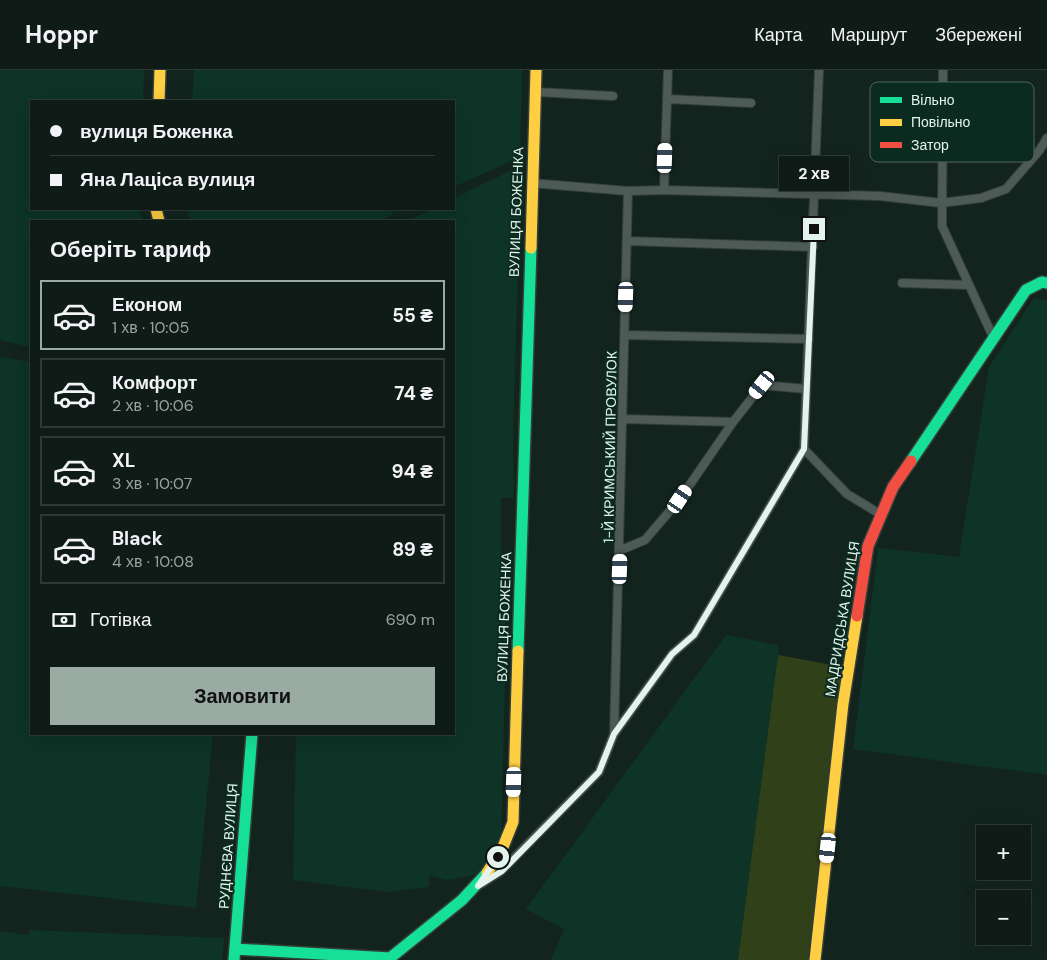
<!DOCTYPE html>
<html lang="uk">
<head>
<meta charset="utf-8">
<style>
	:root { --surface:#0e1b16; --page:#1c2823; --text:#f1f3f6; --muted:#9ba1a1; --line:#2e3935; --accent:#9aaba3 }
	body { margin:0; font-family:"DM Sans",sans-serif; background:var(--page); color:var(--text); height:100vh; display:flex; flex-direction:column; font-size:19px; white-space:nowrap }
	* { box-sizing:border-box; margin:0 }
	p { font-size:16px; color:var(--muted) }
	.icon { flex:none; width:28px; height:28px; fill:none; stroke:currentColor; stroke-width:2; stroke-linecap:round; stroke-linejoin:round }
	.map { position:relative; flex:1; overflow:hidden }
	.drawer { position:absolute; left:30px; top:150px; width:425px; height:515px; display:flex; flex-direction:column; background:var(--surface); border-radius:0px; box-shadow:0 5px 20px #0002,0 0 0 1px var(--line) }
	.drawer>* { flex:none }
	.banner { position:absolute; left:30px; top:30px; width:425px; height:110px; border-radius:0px; box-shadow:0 5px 20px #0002,0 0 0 1px var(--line); display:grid; align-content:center; height:110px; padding:0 20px; background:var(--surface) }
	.buttons { position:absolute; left:976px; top:755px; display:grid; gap:10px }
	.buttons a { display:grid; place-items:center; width:55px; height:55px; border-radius:0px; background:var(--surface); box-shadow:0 5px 20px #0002,0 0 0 1px var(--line); font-size:25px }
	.end { position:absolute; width:22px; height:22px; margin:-11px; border:6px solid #e2f4eb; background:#111; box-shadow:0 0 0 2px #111 }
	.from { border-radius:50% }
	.bubble { position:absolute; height:35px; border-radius:0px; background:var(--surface); box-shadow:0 5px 20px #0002,0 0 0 1px var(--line); font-size:16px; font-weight:700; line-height:35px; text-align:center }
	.car { position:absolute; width:15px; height:30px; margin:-15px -8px; border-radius:6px; box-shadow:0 0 4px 1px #0007; background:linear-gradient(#fff 24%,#345 0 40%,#fff 0 76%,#345 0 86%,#fff 0) }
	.banner b { display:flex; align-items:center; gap:18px; height:48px; font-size:19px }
	.banner b+b { border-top:1px solid var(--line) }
	.banner i { width:12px; height:12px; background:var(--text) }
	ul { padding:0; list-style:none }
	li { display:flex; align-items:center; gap:15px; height:70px; margin:0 10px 8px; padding:0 10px; border:2px solid var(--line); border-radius:0px }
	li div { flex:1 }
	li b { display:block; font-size:19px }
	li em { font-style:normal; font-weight:700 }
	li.current { border-color:var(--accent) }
	li>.icon { width:45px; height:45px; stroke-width:1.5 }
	h2 { padding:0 20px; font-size:22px; line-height:60px }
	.pay { display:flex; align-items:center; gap:12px; height:55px; padding:0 20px; font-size:19px }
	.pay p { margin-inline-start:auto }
	.primary-button { display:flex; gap:10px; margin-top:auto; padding:10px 20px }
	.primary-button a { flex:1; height:58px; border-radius:0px; background:var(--accent); color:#111; font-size:20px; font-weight:700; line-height:58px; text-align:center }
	header { display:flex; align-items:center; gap:30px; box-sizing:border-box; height:70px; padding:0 25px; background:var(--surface); border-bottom:1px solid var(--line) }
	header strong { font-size:24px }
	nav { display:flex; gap:28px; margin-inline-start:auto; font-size:18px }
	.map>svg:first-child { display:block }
	.built { fill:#0d3426 }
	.green { fill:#304119 }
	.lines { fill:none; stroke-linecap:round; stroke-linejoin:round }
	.street-casing { stroke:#333f3a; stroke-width:10 }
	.fast-casing { stroke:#333f3a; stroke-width:14 }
	.slow-casing { stroke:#333f3a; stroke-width:14 }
	.jam-casing { stroke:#333f3a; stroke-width:14 }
	.street { stroke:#4e5a55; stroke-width:8 }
	.fast { stroke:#16e098; stroke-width:11 }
	.slow { stroke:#ffcf43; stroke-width:11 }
	.jam { stroke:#f24e42; stroke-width:11 }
	.route { stroke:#e2f4eb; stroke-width:6 }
	.labels { text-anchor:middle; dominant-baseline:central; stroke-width:4; stroke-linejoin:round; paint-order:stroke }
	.street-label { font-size:14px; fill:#e2f4eb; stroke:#0c2b20 }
	.key { fill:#0c2b20; stroke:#4c675d; stroke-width:1 }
	.key-label { font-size:14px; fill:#e2f4eb }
</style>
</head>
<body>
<header>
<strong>Hoppr</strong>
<nav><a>Карта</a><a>Маршрут</a><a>Збережені</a></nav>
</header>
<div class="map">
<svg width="1047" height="890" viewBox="0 0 1047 890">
	<rect width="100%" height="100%" fill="#13241e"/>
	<!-- built -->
	<path class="built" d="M0,0H144L143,31H31V139H139L143,151H31V285L30,277L0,270Z
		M194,0H522L520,87L454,117V31H192Z
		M516,98H521L513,366L514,428H501V528L507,529L501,774L480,804L447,810L429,806V817L388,822L293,810L296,664H454V151H407L433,139H454V128Z
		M187,139H393V144L379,151H191Z
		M1034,228L1047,230V705L853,679L878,478L959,487L989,297Z
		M0,287L31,292V664H213L196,838L0,816Z
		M726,565L778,575V585L738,890H551L564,859L526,839Z
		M30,860L224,868L222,890H0V861L29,865Z"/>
	<!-- green -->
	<path class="green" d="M778,585L843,597L808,890H738Z"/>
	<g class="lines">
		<!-- street casing -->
		<g class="street-casing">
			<path id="street" d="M819,0L804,379L847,424L880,444
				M943,0L942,156L994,269
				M536,22L613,26
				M667,29L751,33
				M531,113L628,121L664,120L880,126L941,133L981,128L1006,119L1039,81L1047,68
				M664,120L668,0
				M627,171L813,177
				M902,213L969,215
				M625,265L809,269
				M623,349L733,352
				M621,480L645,470L680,429L733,352L762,315L806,319
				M614,664L628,121
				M481,814L501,801L599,702L614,664L672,584L694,565L804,379"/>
		</g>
		<!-- fast casing -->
		<g class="fast-casing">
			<path id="fast" d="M911,391L1026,220L1042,212L1047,213
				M518,581L531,178
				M235,879L390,888L462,830L487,803
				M234,890L252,664"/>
		</g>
		<!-- slow casing -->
		<g class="slow-casing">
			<path id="slow" d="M159,31L160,0
				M156,139L159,151
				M531,178L536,0
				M487,803L503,777L513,752L518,581
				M815,890L843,634L857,546"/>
		</g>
		<!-- jam casing -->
		<g class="jam-casing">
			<path id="jam" d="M857,546L868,476L893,417L911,391"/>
		</g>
		<!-- street -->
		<use href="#street" class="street"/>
		<!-- fast -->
		<use href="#fast" class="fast"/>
		<!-- slow -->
		<use href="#slow" class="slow"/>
		<!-- jam -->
		<use href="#jam" class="jam"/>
	</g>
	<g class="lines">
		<!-- route -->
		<path class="route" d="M498,787L478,816L502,801L599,702L614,664L672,584L694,565L804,379L814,159"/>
	</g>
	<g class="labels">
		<!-- street labels -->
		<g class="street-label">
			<text transform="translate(516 142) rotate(-88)">ВУЛИЦЯ БОЖЕНКА</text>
			<text transform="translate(610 377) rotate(-89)">1-Й КРИМСЬКИЙ ПРОВУЛОК</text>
			<text transform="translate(504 547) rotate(-88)">ВУЛИЦЯ БОЖЕНКА</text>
			<text transform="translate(842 549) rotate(-81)">МАДРИДСЬКА ВУЛИЦЯ</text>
			<text transform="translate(228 776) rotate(-86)">РУДНЄВА ВУЛИЦЯ</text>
		</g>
	</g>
	<!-- legend -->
	<rect x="870" y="12" width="164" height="80" rx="8" class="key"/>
	<rect x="880" y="27" width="22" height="6" fill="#16e098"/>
	<rect x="880" y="49" width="22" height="7" fill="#ffcf43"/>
	<rect x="880" y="72" width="22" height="6" fill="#f24e42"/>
	<g class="key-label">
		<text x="911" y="35">Вільно</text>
		<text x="911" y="57">Повільно</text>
		<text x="911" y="80">Затор</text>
	</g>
</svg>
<div class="buttons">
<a>+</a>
<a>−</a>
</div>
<i class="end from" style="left:498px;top:787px"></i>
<i class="end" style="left:814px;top:159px"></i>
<div class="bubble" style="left:779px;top:86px;width:70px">2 хв</div>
<i class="car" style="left:665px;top:88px;rotate:2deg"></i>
<i class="car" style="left:626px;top:227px;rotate:182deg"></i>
<i class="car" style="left:762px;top:315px;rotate:219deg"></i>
<i class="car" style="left:680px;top:429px;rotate:34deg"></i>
<i class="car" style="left:620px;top:499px;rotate:2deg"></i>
<i class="car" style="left:514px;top:712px;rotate:182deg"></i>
<i class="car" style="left:828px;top:778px;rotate:186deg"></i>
<div class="banner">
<b><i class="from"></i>вулиця Боженка</b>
<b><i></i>Яна Лаціса вулиця</b>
</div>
<section class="drawer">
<h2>Оберіть тариф</h2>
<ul>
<li class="current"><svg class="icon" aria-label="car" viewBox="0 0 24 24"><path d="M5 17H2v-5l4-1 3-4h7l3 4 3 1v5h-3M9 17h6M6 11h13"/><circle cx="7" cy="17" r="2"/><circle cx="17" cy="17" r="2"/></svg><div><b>Економ</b><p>1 хв · 10:05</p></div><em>55 ₴</em></li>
<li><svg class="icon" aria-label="car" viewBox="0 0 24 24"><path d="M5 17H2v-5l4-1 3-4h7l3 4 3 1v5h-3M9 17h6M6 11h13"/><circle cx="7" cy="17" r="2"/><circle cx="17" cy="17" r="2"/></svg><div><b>Комфорт</b><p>2 хв · 10:06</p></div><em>74 ₴</em></li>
<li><svg class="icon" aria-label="car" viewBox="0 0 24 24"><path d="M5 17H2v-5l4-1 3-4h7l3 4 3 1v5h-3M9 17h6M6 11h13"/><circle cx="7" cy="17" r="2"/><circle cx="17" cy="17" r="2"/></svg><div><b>XL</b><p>3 хв · 10:07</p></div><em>94 ₴</em></li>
<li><svg class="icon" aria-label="car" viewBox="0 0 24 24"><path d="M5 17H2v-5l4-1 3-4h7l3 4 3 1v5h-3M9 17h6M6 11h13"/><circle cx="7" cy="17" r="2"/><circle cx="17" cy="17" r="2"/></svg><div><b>Black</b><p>4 хв · 10:08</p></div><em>89 ₴</em></li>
</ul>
<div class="pay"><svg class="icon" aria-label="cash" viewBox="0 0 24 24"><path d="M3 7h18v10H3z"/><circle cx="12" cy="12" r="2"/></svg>Готівка<p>690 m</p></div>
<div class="primary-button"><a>Замовити</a></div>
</section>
</div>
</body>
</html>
